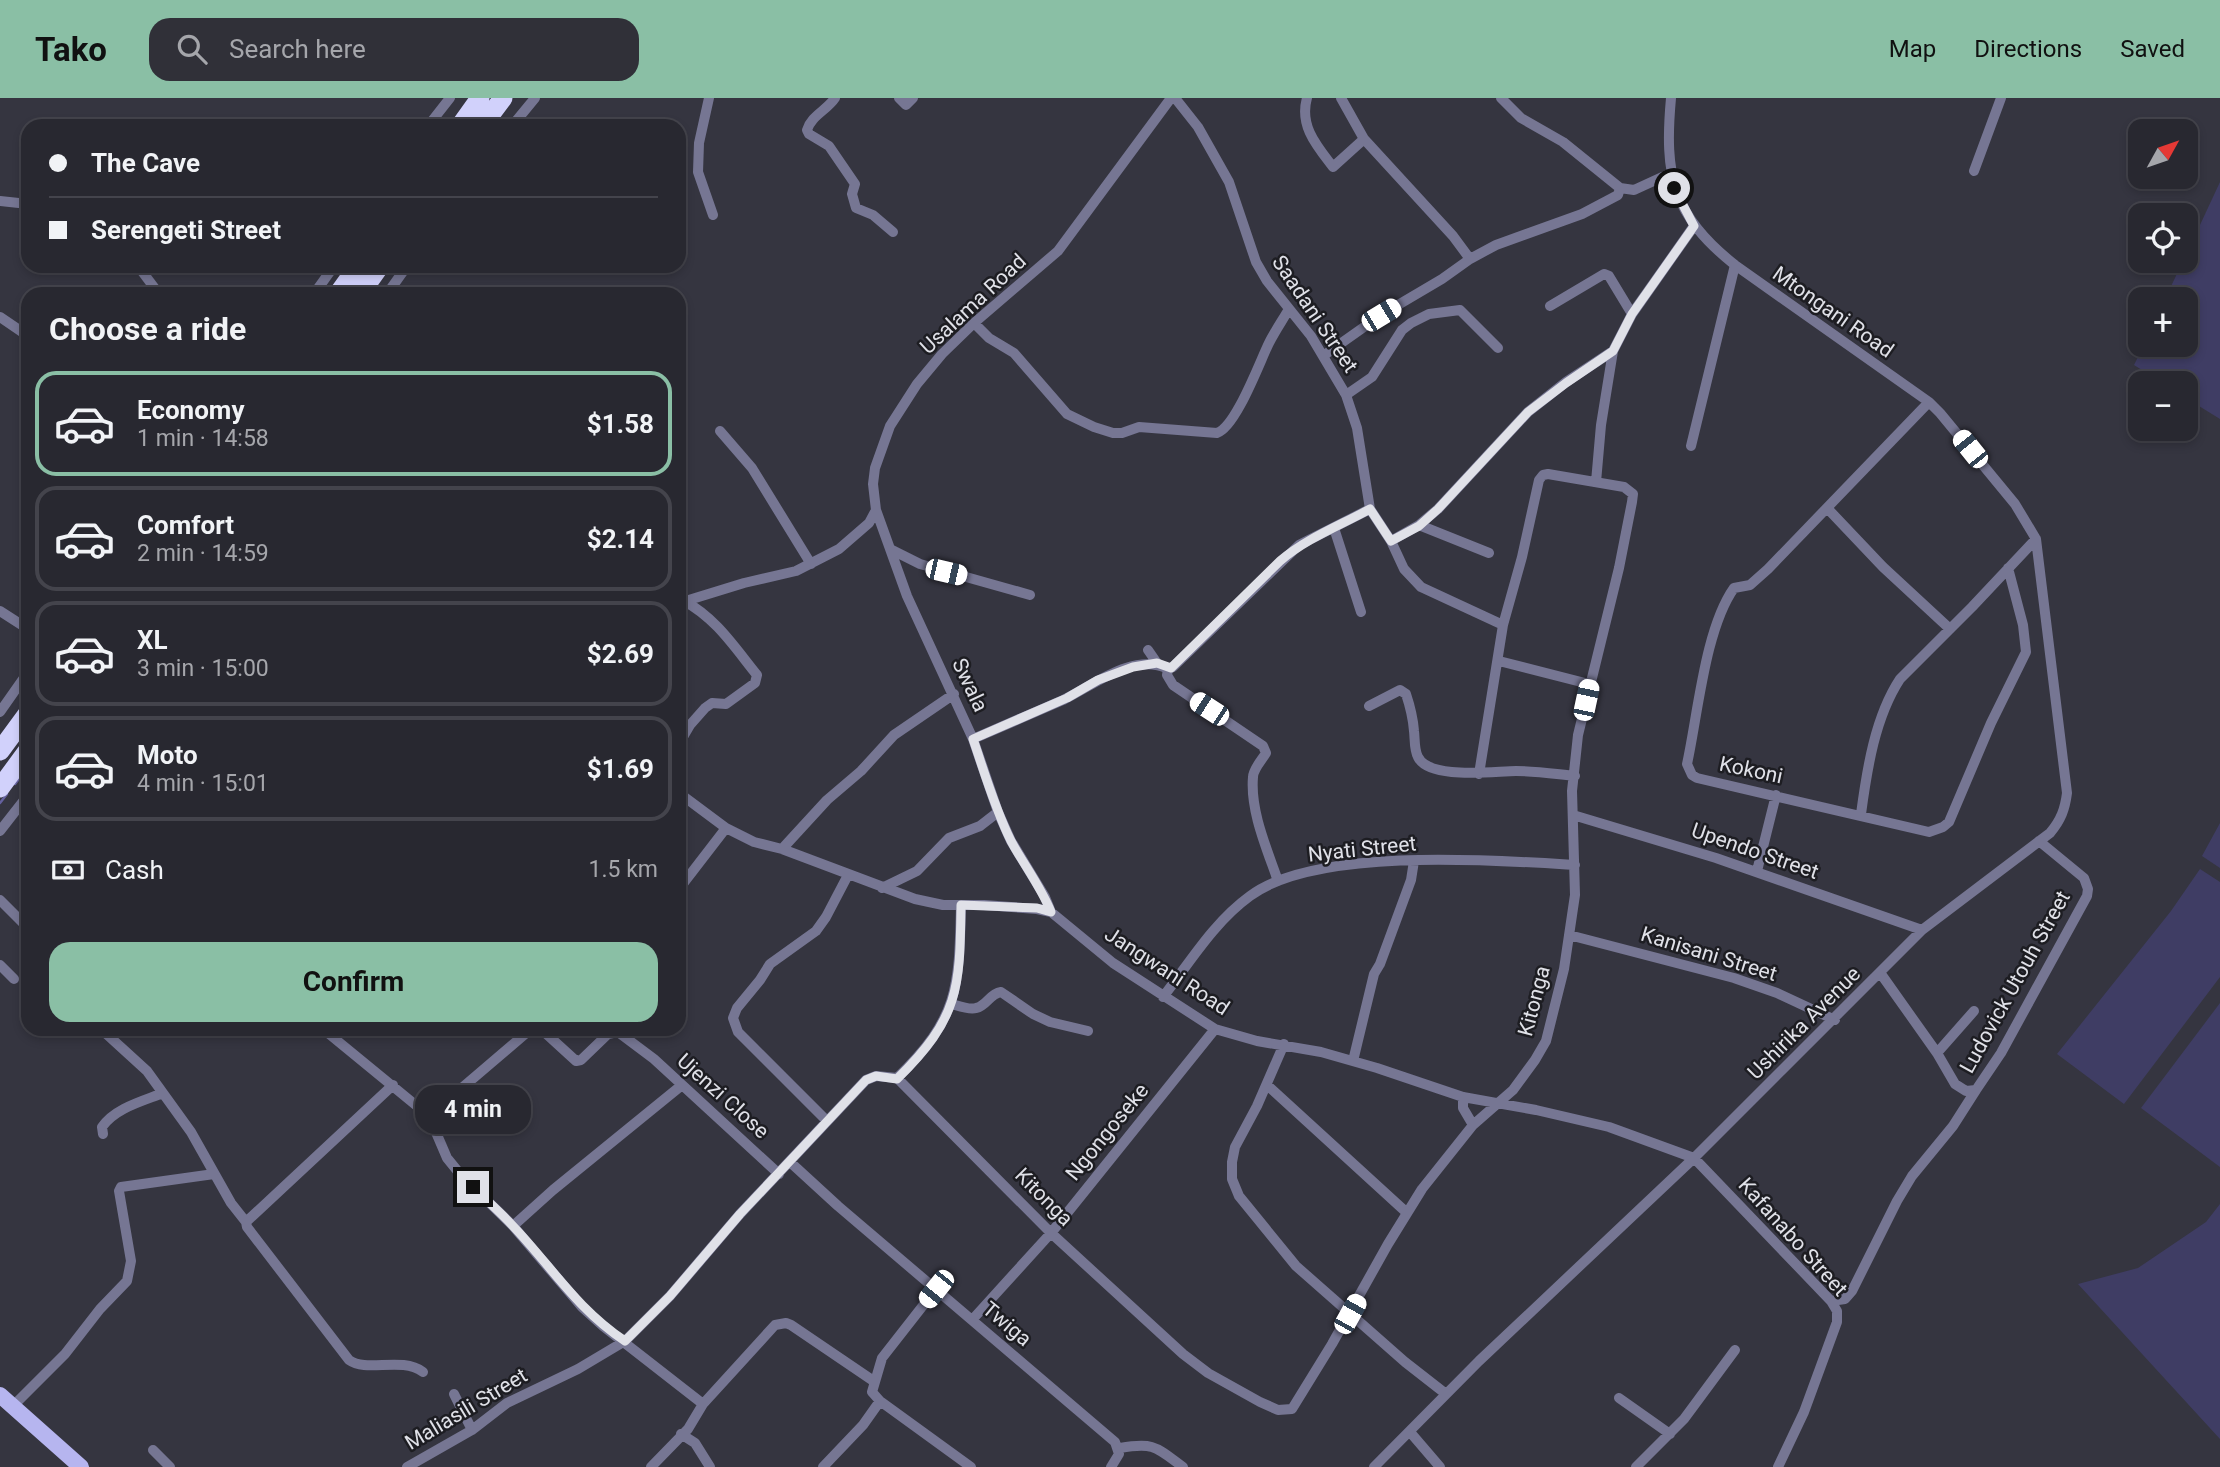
<!DOCTYPE html>
<html lang="en">
<head>
<meta charset="utf-8">
<style>
	:root { --surface:#282830; --page:#303038; --text:#f1f3f6; --muted:#a5a6ab; --line:#44444c; --accent:#8abfa5 }
	body { margin:0; font-family:Roboto,sans-serif; background:var(--page); color:var(--text); height:100vh; display:flex; flex-direction:column; font-size:26px; white-space:nowrap }
	* { box-sizing:border-box; margin:0 }
	p { font-size:23px; color:var(--muted) }
	.icon { flex:none; width:38px; height:38px; fill:none; stroke:currentColor; stroke-width:2; stroke-linecap:round; stroke-linejoin:round }
	.map { position:relative; flex:1; overflow:hidden }
	.sheet { position:absolute; left:21px; top:189px; width:665px; height:749px; display:flex; flex-direction:column; background:var(--surface); border-radius:21px; box-shadow:0 4px 10px #0003,0 0 0 2px var(--line) }
	.sheet>* { flex:none }
	.banner { position:absolute; left:21px; top:21px; width:665px; height:154px; border-radius:21px; box-shadow:0 4px 10px #0003,0 0 0 2px var(--line); display:grid; align-content:center; height:154px; padding:0 28px; background:var(--surface) }
	.needle { width:46px; rotate:50deg }
	.tools { position:absolute; left:2128px; top:21px; display:grid; gap:14px }
	.tools a { display:grid; place-items:center; width:70px; height:70px; border-radius:14px; background:var(--surface); box-shadow:0 4px 10px #0003,0 0 0 2px var(--line); font-size:35px }
	.end { position:absolute; width:32px; height:32px; margin:-16px; border:9px solid #e0e1e8; background:#111; box-shadow:0 0 0 4px #111 }
	.from { border-radius:50% }
	.bubble { position:absolute; height:49px; border-radius:21px; background:var(--surface); box-shadow:0 4px 10px #0003,0 0 0 2px var(--line); font-size:23px; font-weight:700; line-height:49px; text-align:center }
	.car { position:absolute; width:21px; height:42px; margin:-21px -10px; border-radius:9px; box-shadow:0 0 5px 2px #0007; background:linear-gradient(#fff 24%,#345 0 40%,#fff 0 76%,#345 0 86%,#fff 0) }
	.banner b { display:flex; align-items:center; gap:24px; height:66px; font-size:26px }
	.banner b+b { border-top:2px solid var(--line) }
	.banner i { width:18px; height:18px; background:var(--text) }
	ul { padding:0; list-style:none }
	li { display:flex; align-items:center; gap:21px; height:105px; margin:0 14px 10px; padding:0 14px; border:4px solid var(--line); border-radius:21px }
	li div { flex:1 }
	li b { display:block; font-size:26px }
	li em { font-style:normal; font-weight:700 }
	li.on { border-color:var(--accent) }
	li>.icon { width:63px; height:63px; stroke-width:1.5 }
	h2 { padding:0 28px; font-size:32px; line-height:84px }
	.pay { display:flex; align-items:center; gap:18px; height:77px; padding:0 28px; font-size:26px }
	.pay p { margin-inline-start:auto }
	.button { display:flex; gap:14px; margin-top:auto; padding:14px 28px }
	.button a { flex:1; height:80px; border-radius:21px; background:var(--accent); color:#111; font-size:28px; font-weight:700; line-height:80px; text-align:center }
	header { display:flex; align-items:center; gap:42px; box-sizing:border-box; height:98px; padding:0 35px; background:var(--accent); color:#111 }
	header strong { font-size:33px }
	nav { display:flex; gap:38px; margin-inline-start:auto; font-size:24px }
	.search { width:490px; height:63px; background:var(--page); display:flex; align-items:center; gap:18px; box-sizing:border-box; padding:0 24px; border-radius:21px; color:var(--muted); font-size:26px }
	.map>svg:first-child { display:block }
	.green { fill:#3f3d64 }
	.lines { fill:none; stroke-linecap:round; stroke-linejoin:round }
	.stream { stroke:#65619f; stroke-width:2.5 }
	.street { stroke:#767693; stroke-width:10 }
	.primary { stroke:#b6b5ef; stroke-width:16 }
	.highway { stroke:#d1d1fb; stroke-width:19 }
	.route { stroke:#e0e1e8; stroke-width:9 }
	.labels { text-anchor:middle; dominant-baseline:central; stroke-width:5; stroke-linejoin:round; paint-order:stroke }
	.street-label { font-size:21px; fill:#e0e1e8; stroke:#1d1d22 }
</style>
</head>
<body>
<header>
<strong>Tako</strong>
<div class="search"><svg class="icon" aria-label="search" viewBox="0 0 24 24"><circle cx="10" cy="10" r="6"/><path d="M15 15l6 6"/></svg>Search here</div>
<nav><a>Map</a><a>Directions</a><a>Saved</a></nav>
</header>
<div class="map">
<svg width="2220" height="1369" viewBox="0 0 2220 1369">
	<rect width="100%" height="100%" fill="#353540"/>
	<!-- green -->
	<path class="green" d="M2220,84V321L2186,300V285H2163L2134,267L2144,247H2186V201H2165L2183,163H2186V157Z
		M2220,725V770L2202,758Z
		M2200,771L2220,784V879L2124,1006L2057,956L2171,813Z
		M2220,905V1069L2141,1010Z
		M2220,1106V1341L2078,1186L2138,1170L2206,1124Z"/>
	<g class="lines">
		<!-- stream -->
		<path class="stream" d="M15,686L28,669
			M0,705L7,696"/>
		<!-- street -->
		<path class="street" d="M709,0L699,45L698,74L713,117
			M835,0C827,12 811,18 807,32L809,36L829,48L855,86L852,96L856,110L873,117L893,134
			M899,0L906,7L913,0
			M1175,0L1198,29L1229,84L1256,164L1267,183L1311,238L1346,297L1357,330L1370,411L1391,443L1404,471L1421,489L1503,527
			M1307,0C1299,28 1317,48 1333,69L1364,41
			M1341,0L1364,41L1453,138L1470,161
			M428,28L450,0
			M512,28L535,0
			M1974,73L2001,0
			M1620,90L1634,92L1671,75
			M0,103L28,106
			M138,168L159,196
			M314,196L334,168
			M387,196L407,168
			M1550,208L1604,176L1609,178L1632,216
			M0,219L28,238
			M974,225L989,240L1014,255L1067,316L1094,329L1113,335H1122L1139,329L1217,335C1236,329 1260,263 1269,245C1275,233 1282,223 1289,211
			M1323,258L1381,217L1442,181L1470,161L1496,147L1582,116L1618,97L1620,90L1563,44L1521,20L1501,0
			M1346,297L1372,279L1402,232L1411,225L1429,216L1460,212L1498,250
			M1929,304L1768,471L1750,487L1734,490C1705,531 1698,616 1687,666L1692,677L1697,680L1929,734L1943,729L1949,724L1991,625L2026,554L2023,527L2008,470
			M720,333L752,370L811,466
			M1691,348L1735,167
			M1596,384L1601,327L1613,253
			M1828,411L1883,469L1950,531
			M876,412L907,498L973,641L998,714L1011,743L1045,799L1051,814
			M1419,427L1489,455
			M1334,430L1361,514
			M1391,443L1419,427L1438,411L1528,314L1566,284L1613,253L1632,216L1694,128
			M892,452L920,466L1030,497
			M679,505L744,485L796,473L839,451L869,425L876,412L873,386L875,370L890,328L917,286L942,256L974,225L1058,153L1171,0
			M0,513L28,531
			M1148,552L1157,565
			M1499,563L1589,586
			M1168,571L1167,577L1173,587L1263,648L1266,655C1262,662 1253,671 1253,679C1250,713 1267,751 1278,783
			M1369,608L1400,592L1406,596C1410,608 1413,620 1414,633C1415,641 1414,652 1418,659C1429,682 1494,673 1516,673C1535,673 1555,676 1575,678
			M0,614L28,574
			M973,641C1003,628 1033,615 1063,602C1094,587 1133,554 1168,571L1173,569L1299,447L1370,411
			M679,654L683,639L690,627L705,610L712,605L726,606L755,585L757,577C735,550 716,520 684,503
			M679,695L726,730L754,744L782,751L915,801L943,807H984L1037,811L1051,814L1113,865L1215,931L1257,943L1321,954L1377,970L1463,999L1536,1012L1609,1029L1694,1060L1831,1203L1837,1213V1224L1804,1314L1778,1369
			M1861,716C1867,671 1875,619 1900,581L1972,509L2036,441
			M1573,717L1716,760L1922,832
			M0,733L28,697
			M782,751L827,702L861,673L894,637L954,596
			M1757,773L1776,697
			M882,790L917,773L949,740L980,728L998,714
			M679,791L726,730
			M0,802L28,830
			M1569,837L1734,880L1777,895L1835,922
			M0,867L14,881
			M1881,876L1937,955L1955,986L1966,993L1976,992L2001,955L2087,798L2088,791L2084,780L2039,743
			M1163,899C1190,864 1214,824 1250,798C1315,749 1494,762 1575,767
			M952,906C959,908 969,912 976,910C987,908 989,896 1001,894L1033,916L1050,924L1088,933
			M101,931L147,973L191,1034L231,1105L246,1124L247,1129L349,1262C367,1275 401,1258 423,1274
			M323,931L429,1018L447,1060L460,1076L513,1128L582,1209L603,1228L703,1306
			M541,931L576,963L581,962L608,936L618,934L654,961L779,1076
			M1284,946L1257,1008L1235,1049L1232,1064V1081L1239,1098L1296,1168L1405,1264L1446,1296
			M1937,955L1974,913
			M1353,963L1374,876L1380,866L1411,782L1414,763
			M897,980L1051,1135L1183,1256L1208,1275L1260,1304L1278,1312L1292,1311L1332,1246L1388,1146L1422,1091L1473,1027L1513,992L1535,962L1546,943L1564,871L1575,797L1572,693L1578,637L1619,470L1632,404L1633,396L1624,389L1548,376L1543,377L1539,382L1522,459L1503,527L1479,676
			M1267,987L1406,1114
			M1463,999V1010L1473,1027
			M429,1018L531,931
			M826,1022L738,934L733,920L737,910L760,882L770,866L816,833L826,819L848,777
			M103,1036L102,1029C115,1010 143,1003 163,995
			M790,1064L838,1108L1115,1344L1119,1356L1111,1369
			M246,1124L393,987
			M513,1128L553,1092L682,987
			M936,1191L882,1260L872,1294L880,1303L971,1369
			M1831,1203L1845,1201L1852,1193L1897,1103L1912,1078L1953,1028L1976,992
			M972,1222L1051,1135L1215,931
			M454,1296L472,1332
			M1619,1300L1670,1336
			M13,1308L65,1256L100,1211L127,1183L131,1163L119,1093L121,1089L214,1076
			M1410,1334L1440,1369
			M681,1336L695,1345L710,1369
			M153,1352L170,1369
			M1119,1352L1120,1350C1154,1344 1156,1349 1183,1369
			M407,1369L472,1332L507,1305L578,1271L625,1243L670,1198L740,1116L866,982L876,978L897,980C959,920 959,890 961,807
			M651,1369L688,1331L703,1306L775,1227L786,1225L791,1227L875,1284
			M823,1369L863,1327L880,1303
			M1374,1369L1479,1263L1694,1060L1922,832L2050,735C2061,722 2065,711 2067,695L2036,441L2015,406L1940,315L1929,304L1735,167C1672,117 1664,77 1671,0
			M1636,1369L1684,1321L1735,1252"/>
		<!-- primary -->
		<path class="primary" d="M0,1297L81,1369"/>
		<!-- highway -->
		<path class="highway" d="M460,28L480,0
			M482,28L503,0
			M338,196L358,168
			M360,196L380,168
			M0,653L28,615
			M0,690L28,652"/>
	</g>
	<g class="lines">
		<!-- route -->
		<path class="route" d="M473,1089C486,1102 500,1114 512,1127C552,1169 576,1210 625,1243L670,1198L740,1116L866,982L876,978L897,981C959,920 960,891 961,807L1037,810L1051,814C1041,789 1024,767 1011,743C995,711 985,676 973,641L1067,600L1098,582L1133,569L1157,565L1171,570L1280,463C1307,440 1339,428 1370,411L1391,443L1419,428L1438,411L1528,314L1566,285L1613,253L1632,216L1694,128L1674,90"/>
	</g>
	<g class="labels">
		<!-- street labels -->
		<g class="street-label">
			<text transform="translate(973 206) rotate(-43)">Usalama Road</text>
			<text transform="translate(1833 214) rotate(35)">Mtongani Road</text>
			<text transform="translate(1315 216) rotate(56)">Saadani Street</text>
			<text transform="translate(970 587) rotate(65)">Swala</text>
			<text transform="translate(1751 672) rotate(12)">Kokoni</text>
			<text transform="translate(1362 751) rotate(-6)">Nyati Street</text>
			<text transform="translate(1755 753) rotate(19)">Upendo Street</text>
			<text transform="translate(1709 856) rotate(17)">Kanisani Street</text>
			<text transform="translate(1167 873) rotate(33)">Jangwani Road</text>
			<text transform="translate(2015 884) rotate(-61)">Ludovick Utouh Street</text>
			<text transform="translate(1534 903) rotate(-75)">Kitonga</text>
			<text transform="translate(1804 925) rotate(-45)">Ushirika Avenue</text>
			<text transform="translate(723 998) rotate(42)">Ujenzi Close</text>
			<text transform="translate(1107 1034) rotate(-51)">Ngongoseke</text>
			<text transform="translate(1044 1099) rotate(45)">Kitonga</text>
			<text transform="translate(1793 1139) rotate(48)">Kafanabo Street</text>
			<text transform="translate(1007 1226) rotate(40)">Twiga</text>
			<text transform="translate(466 1311) rotate(-31)">Maliasili Street</text>
		</g>
	</g>
</svg>
<div class="tools">
<a><svg class="needle" viewBox="-14 -14 28 28"><path d="M0-13l5 13h-10z" fill="#e53935"/><path d="M0 13l5-13h-10z" fill="#a5a6ab"/></svg></a>
<a><svg class="icon" aria-label="locate" viewBox="0 0 24 24"><circle cx="12" cy="12" r="6"/><path d="M12 2v4M12 18v4M2 12h4M18 12h4"/></svg></a>
<a>+</a>
<a>−</a>
</div>
<i class="end from" style="left:1674px;top:90px"></i>
<i class="end" style="left:473px;top:1089px"></i>
<div class="bubble" style="left:415px;top:987px;width:116px">4 min</div>
<i class="car" style="left:1381px;top:217px;rotate:59deg"></i>
<i class="car" style="left:1970px;top:351px;rotate:321deg"></i>
<i class="car" style="left:946px;top:474px;rotate:103deg"></i>
<i class="car" style="left:1586px;top:602px;rotate:12deg"></i>
<i class="car" style="left:1209px;top:611px;rotate:303deg"></i>
<i class="car" style="left:936px;top:1191px;rotate:219deg"></i>
<i class="car" style="left:1350px;top:1216px;rotate:29deg"></i>
<div class="banner">
<b><i class="from"></i>The Cave</b>
<b><i></i>Serengeti Street</b>
</div>
<section class="sheet">
<h2>Choose a ride</h2>
<ul>
<li class="on"><svg class="icon" aria-label="car" viewBox="0 0 24 24"><path d="M5 17H2v-5l4-1 3-4h7l3 4 3 1v5h-3M9 17h6M6 11h13"/><circle cx="7" cy="17" r="2"/><circle cx="17" cy="17" r="2"/></svg><div><b>Economy</b><p>1 min · 14:58</p></div><em>$1.58</em></li>
<li><svg class="icon" aria-label="car" viewBox="0 0 24 24"><path d="M5 17H2v-5l4-1 3-4h7l3 4 3 1v5h-3M9 17h6M6 11h13"/><circle cx="7" cy="17" r="2"/><circle cx="17" cy="17" r="2"/></svg><div><b>Comfort</b><p>2 min · 14:59</p></div><em>$2.14</em></li>
<li><svg class="icon" aria-label="car" viewBox="0 0 24 24"><path d="M5 17H2v-5l4-1 3-4h7l3 4 3 1v5h-3M9 17h6M6 11h13"/><circle cx="7" cy="17" r="2"/><circle cx="17" cy="17" r="2"/></svg><div><b>XL</b><p>3 min · 15:00</p></div><em>$2.69</em></li>
<li><svg class="icon" aria-label="car" viewBox="0 0 24 24"><path d="M5 17H2v-5l4-1 3-4h7l3 4 3 1v5h-3M9 17h6M6 11h13"/><circle cx="7" cy="17" r="2"/><circle cx="17" cy="17" r="2"/></svg><div><b>Moto</b><p>4 min · 15:01</p></div><em>$1.69</em></li>
</ul>
<div class="pay"><svg class="icon" aria-label="cash" viewBox="0 0 24 24"><path d="M3 7h18v10H3z"/><circle cx="12" cy="12" r="2"/></svg>Cash<p>1.5 km</p></div>
<div class="button"><a>Confirm</a></div>
</section>
</div>
</body>
</html>
